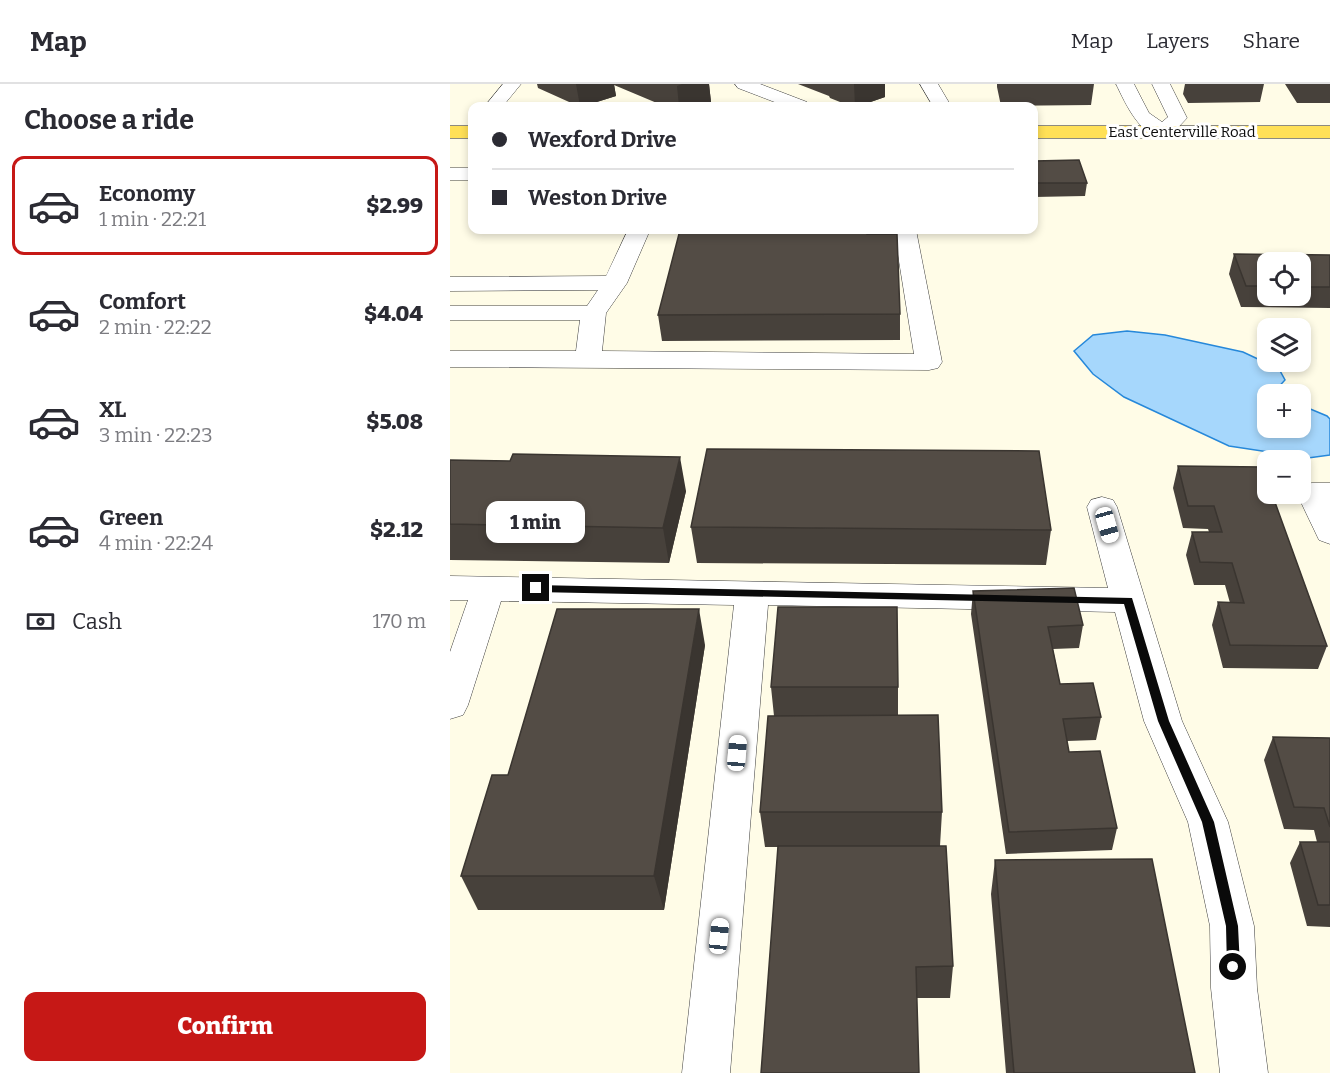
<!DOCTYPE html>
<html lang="en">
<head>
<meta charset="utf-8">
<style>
	:root { --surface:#fff; --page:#f7f7f7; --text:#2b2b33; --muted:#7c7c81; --line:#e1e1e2; --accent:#c61816 }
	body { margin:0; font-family:Bitter,serif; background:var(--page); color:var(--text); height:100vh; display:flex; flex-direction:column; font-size:22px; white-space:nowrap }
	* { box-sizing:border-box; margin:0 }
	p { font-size:20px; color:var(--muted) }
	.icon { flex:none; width:33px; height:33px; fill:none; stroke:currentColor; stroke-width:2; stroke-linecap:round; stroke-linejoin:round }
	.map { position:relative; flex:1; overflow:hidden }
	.panel { display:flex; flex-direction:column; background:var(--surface); width:450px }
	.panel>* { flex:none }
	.hud { position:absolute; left:18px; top:18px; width:570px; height:132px; border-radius:12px; box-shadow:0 3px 9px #0003; display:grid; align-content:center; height:132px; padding:0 24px; background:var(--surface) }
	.buttons { position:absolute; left:807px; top:168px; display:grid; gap:12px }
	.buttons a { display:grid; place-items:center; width:54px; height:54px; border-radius:12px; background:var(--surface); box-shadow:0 3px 9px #0003; font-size:30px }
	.end { position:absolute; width:27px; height:27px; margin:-14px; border:8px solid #0a0a0a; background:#fff; box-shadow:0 0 0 3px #fff }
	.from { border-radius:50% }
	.bubble { position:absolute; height:42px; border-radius:12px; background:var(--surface); box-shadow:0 3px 9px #0003; font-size:20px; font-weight:800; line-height:42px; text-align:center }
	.car { position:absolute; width:18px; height:36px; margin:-18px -9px; border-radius:8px; box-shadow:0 0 4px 2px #0007; background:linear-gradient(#fff 24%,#345 0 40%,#fff 0 76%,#345 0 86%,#fff 0) }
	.hud b { display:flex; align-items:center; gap:21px; height:57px; font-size:22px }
	.hud b+b { border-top:2px solid var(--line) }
	.hud i { width:15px; height:15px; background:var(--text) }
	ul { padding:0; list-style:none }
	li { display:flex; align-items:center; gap:18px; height:99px; margin:0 12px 9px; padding:0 12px; border:3px solid transparent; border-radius:12px }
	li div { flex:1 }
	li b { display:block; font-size:22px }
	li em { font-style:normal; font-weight:800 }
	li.current { border-color:var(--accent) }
	li>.icon { width:54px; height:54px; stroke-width:1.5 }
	h2 { padding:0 24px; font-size:27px; line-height:72px }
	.pay { display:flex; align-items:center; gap:15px; height:66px; padding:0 24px; font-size:22px }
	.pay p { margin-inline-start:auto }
	.cta { display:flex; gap:12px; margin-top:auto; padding:12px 24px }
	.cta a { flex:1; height:69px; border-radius:12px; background:var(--accent); color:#fff; font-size:24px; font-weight:800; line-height:69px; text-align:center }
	header { display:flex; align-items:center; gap:36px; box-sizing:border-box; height:84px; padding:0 30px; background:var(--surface); border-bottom:2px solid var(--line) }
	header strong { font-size:28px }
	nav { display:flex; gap:33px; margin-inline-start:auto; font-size:21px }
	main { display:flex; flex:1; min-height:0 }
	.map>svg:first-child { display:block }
	.water { fill:#a6d7fc; stroke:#2688da; stroke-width:1.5 }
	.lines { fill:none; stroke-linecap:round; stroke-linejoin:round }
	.minor-casing { stroke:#3d3d3d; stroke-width:1 }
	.major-casing { stroke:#1b1b1b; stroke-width:1 }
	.minor { fill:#fff; fill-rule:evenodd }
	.major { fill:#ffe057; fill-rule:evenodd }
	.wall { fill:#47413b; fill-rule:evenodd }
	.shaded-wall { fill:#3a3530 }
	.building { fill:#534c45; stroke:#3a3530; stroke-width:1.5 }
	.route { fill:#0a0a0a }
	.labels { text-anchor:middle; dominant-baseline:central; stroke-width:6; stroke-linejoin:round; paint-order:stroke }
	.far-street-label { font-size:15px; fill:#0a0a0a; stroke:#fff }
</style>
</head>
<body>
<header>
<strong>Map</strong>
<nav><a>Map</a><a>Layers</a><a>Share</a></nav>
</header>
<main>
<section class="panel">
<h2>Choose a ride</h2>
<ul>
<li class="current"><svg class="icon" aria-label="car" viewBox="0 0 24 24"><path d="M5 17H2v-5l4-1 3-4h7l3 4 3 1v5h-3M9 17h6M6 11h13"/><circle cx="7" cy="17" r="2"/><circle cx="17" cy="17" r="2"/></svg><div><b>Economy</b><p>1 min · 22:21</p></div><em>$2.99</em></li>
<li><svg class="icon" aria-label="car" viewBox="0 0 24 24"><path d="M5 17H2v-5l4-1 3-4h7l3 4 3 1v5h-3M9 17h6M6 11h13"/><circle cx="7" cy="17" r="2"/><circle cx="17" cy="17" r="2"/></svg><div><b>Comfort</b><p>2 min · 22:22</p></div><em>$4.04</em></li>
<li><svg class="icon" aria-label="car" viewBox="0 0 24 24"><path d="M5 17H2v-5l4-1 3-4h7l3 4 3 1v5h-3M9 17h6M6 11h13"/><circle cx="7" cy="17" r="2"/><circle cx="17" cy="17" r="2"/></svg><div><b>XL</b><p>3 min · 22:23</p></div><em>$5.08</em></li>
<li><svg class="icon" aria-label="car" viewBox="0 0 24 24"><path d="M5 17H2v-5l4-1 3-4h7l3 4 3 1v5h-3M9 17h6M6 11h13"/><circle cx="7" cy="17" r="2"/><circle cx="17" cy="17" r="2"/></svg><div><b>Green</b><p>4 min · 22:24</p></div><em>$2.12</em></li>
</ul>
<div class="pay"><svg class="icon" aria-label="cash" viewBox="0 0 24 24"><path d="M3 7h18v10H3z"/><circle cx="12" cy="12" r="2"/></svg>Cash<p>170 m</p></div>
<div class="cta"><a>Confirm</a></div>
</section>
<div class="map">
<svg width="880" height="989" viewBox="0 0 880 989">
	<rect width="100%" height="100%" fill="#fffce7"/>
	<!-- water -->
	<path class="water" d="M677,247L715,251L793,268L829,285L835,296L823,309L825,310H818V344H850L851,321L877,332L880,335V371L858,374L779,362L674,313L643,290L624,267L643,251Z"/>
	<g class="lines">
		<!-- minor casing -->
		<g class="minor-casing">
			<path id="minor" d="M53,0H71L53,22H35Z
				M285,0H310L357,18L359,22H335L288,4Z
				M470,0H488L501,22H483Z
				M666,0H684L699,29L712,38L718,33L702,0H720L737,34L720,52C692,59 676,20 666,0Z
				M0,84H22V96H0Z
				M178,146H200L177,199L156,229L152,267L464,270L444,146H466L492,278L488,284L479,286L0,283V267H126L130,236H0V222H137L148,206L0,207V193L156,192Z
				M862,399H880V460L869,456L847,410H850L851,402Z
				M652,413L663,416L667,423L732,637L778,738L804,842L807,904L818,989H770L761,904L760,842L738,738L694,637L665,528L318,521L280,989H232L284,521L51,517L18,621L13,631L0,635V568L18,516H0V492L658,504L637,423L641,416Z"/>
		</g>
		<!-- major casing -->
		<g class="major-casing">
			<path id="major" d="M0,42H22V54H0Z
				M584,42H880V54H584Z"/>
		</g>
		<!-- minor -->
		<use href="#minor" class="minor"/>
		<!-- major -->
		<use href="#major" class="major"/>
	</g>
	<!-- wall -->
	<path class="wall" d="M87,0H259L261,18L250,22H214L164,1L166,12L134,22H128L88,4Z
		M348,0H435V13L409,22H400L380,14L379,12Z
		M547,0H644L641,21L551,22L547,3Z
		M735,0H814L810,18L738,19L733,10Z
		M835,0H880V19H847Z
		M584,77L637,99L635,112L584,113Z
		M418,150L450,230V256L212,257L208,231Z
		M784,170L880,171V224L791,223L779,190ZM818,178H850V212H818Z
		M0,376L60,377L236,407L219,479L0,476Z
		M728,382L812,383L877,562L868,585L773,584L762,541L768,518L780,519L775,501H744L736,471L742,448H759L758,445L733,444L723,404Z
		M241,443L601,446L596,481L247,479Z
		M523,507L633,541L629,564L603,565L610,600L651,633L646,656L617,657L619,668L667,744L662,766L556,770L521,530Z
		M255,561L214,826H28L11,792L58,691Z
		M321,603H448V631L492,728L490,762L503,882L500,914H467L328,763H315L310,728L324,632Z
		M823,653L880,654V843L857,842L840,779L850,758H867L864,746L834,745L814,676Z
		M545,776L745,989H556L541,810Z"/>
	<!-- shaded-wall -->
	<path class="shaded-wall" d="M126,0H164L166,12L134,22H130Z
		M232,0H259L261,18L250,22H229L227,2Z
		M404,0H435V13L409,22H405Z
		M230,373L236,407L219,479L213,444Z
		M249,525L255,561L214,826L204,792Z"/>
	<!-- building -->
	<path class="building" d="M629,76L637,99H584V77Z
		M230,146H417V150H447L450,230L208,231Z
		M784,170L880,171V203H850V178H818V202H796Z
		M257,365L589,367L601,446L241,443Z
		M63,370L230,373L213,444L0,440V376L60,377Z
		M728,382L812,383L818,398V410H822L877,562L780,561L768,518L794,519L782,479L750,478L742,448H772L764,422H738Z
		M624,504L633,541L598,543L610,600L643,599L651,633L613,635L619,668L650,667L667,744L559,748L523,507Z
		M328,523H447L448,603H321Z
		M107,525H249L204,792H11L42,691H58Z
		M488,631L492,728H310L318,632Z
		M823,653L880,654V743L874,724L844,723Z
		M850,758H880V821H868Z
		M328,762H496L503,882L466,883L469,989H311Z
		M702,775L745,989H564L545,776Z"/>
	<!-- route -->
	<path class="route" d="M86,501L682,514L719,637L764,738L788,842L790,883L788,888L783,890L779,888L777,883L776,842L752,738L708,637L674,520L86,508L81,504Z"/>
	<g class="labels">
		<!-- far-street labels -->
		<g class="far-street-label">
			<text x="732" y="48">East Centerville Road</text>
		</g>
	</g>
</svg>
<div class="buttons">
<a><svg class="icon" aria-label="locate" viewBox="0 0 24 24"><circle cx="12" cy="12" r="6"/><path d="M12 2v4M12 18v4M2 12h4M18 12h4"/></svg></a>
<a><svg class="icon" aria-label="layers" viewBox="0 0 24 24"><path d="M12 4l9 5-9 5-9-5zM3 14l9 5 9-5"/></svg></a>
<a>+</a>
<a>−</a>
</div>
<i class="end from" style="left:783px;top:883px"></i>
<i class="end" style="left:86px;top:504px"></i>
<div class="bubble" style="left:36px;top:417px;width:99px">1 min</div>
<i class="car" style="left:657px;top:441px;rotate:164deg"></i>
<i class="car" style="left:287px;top:669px;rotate:5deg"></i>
<i class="car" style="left:269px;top:852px;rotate:6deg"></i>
<div class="hud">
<b><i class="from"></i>Wexford Drive</b>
<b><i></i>Weston Drive</b>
</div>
</div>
</main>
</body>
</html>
